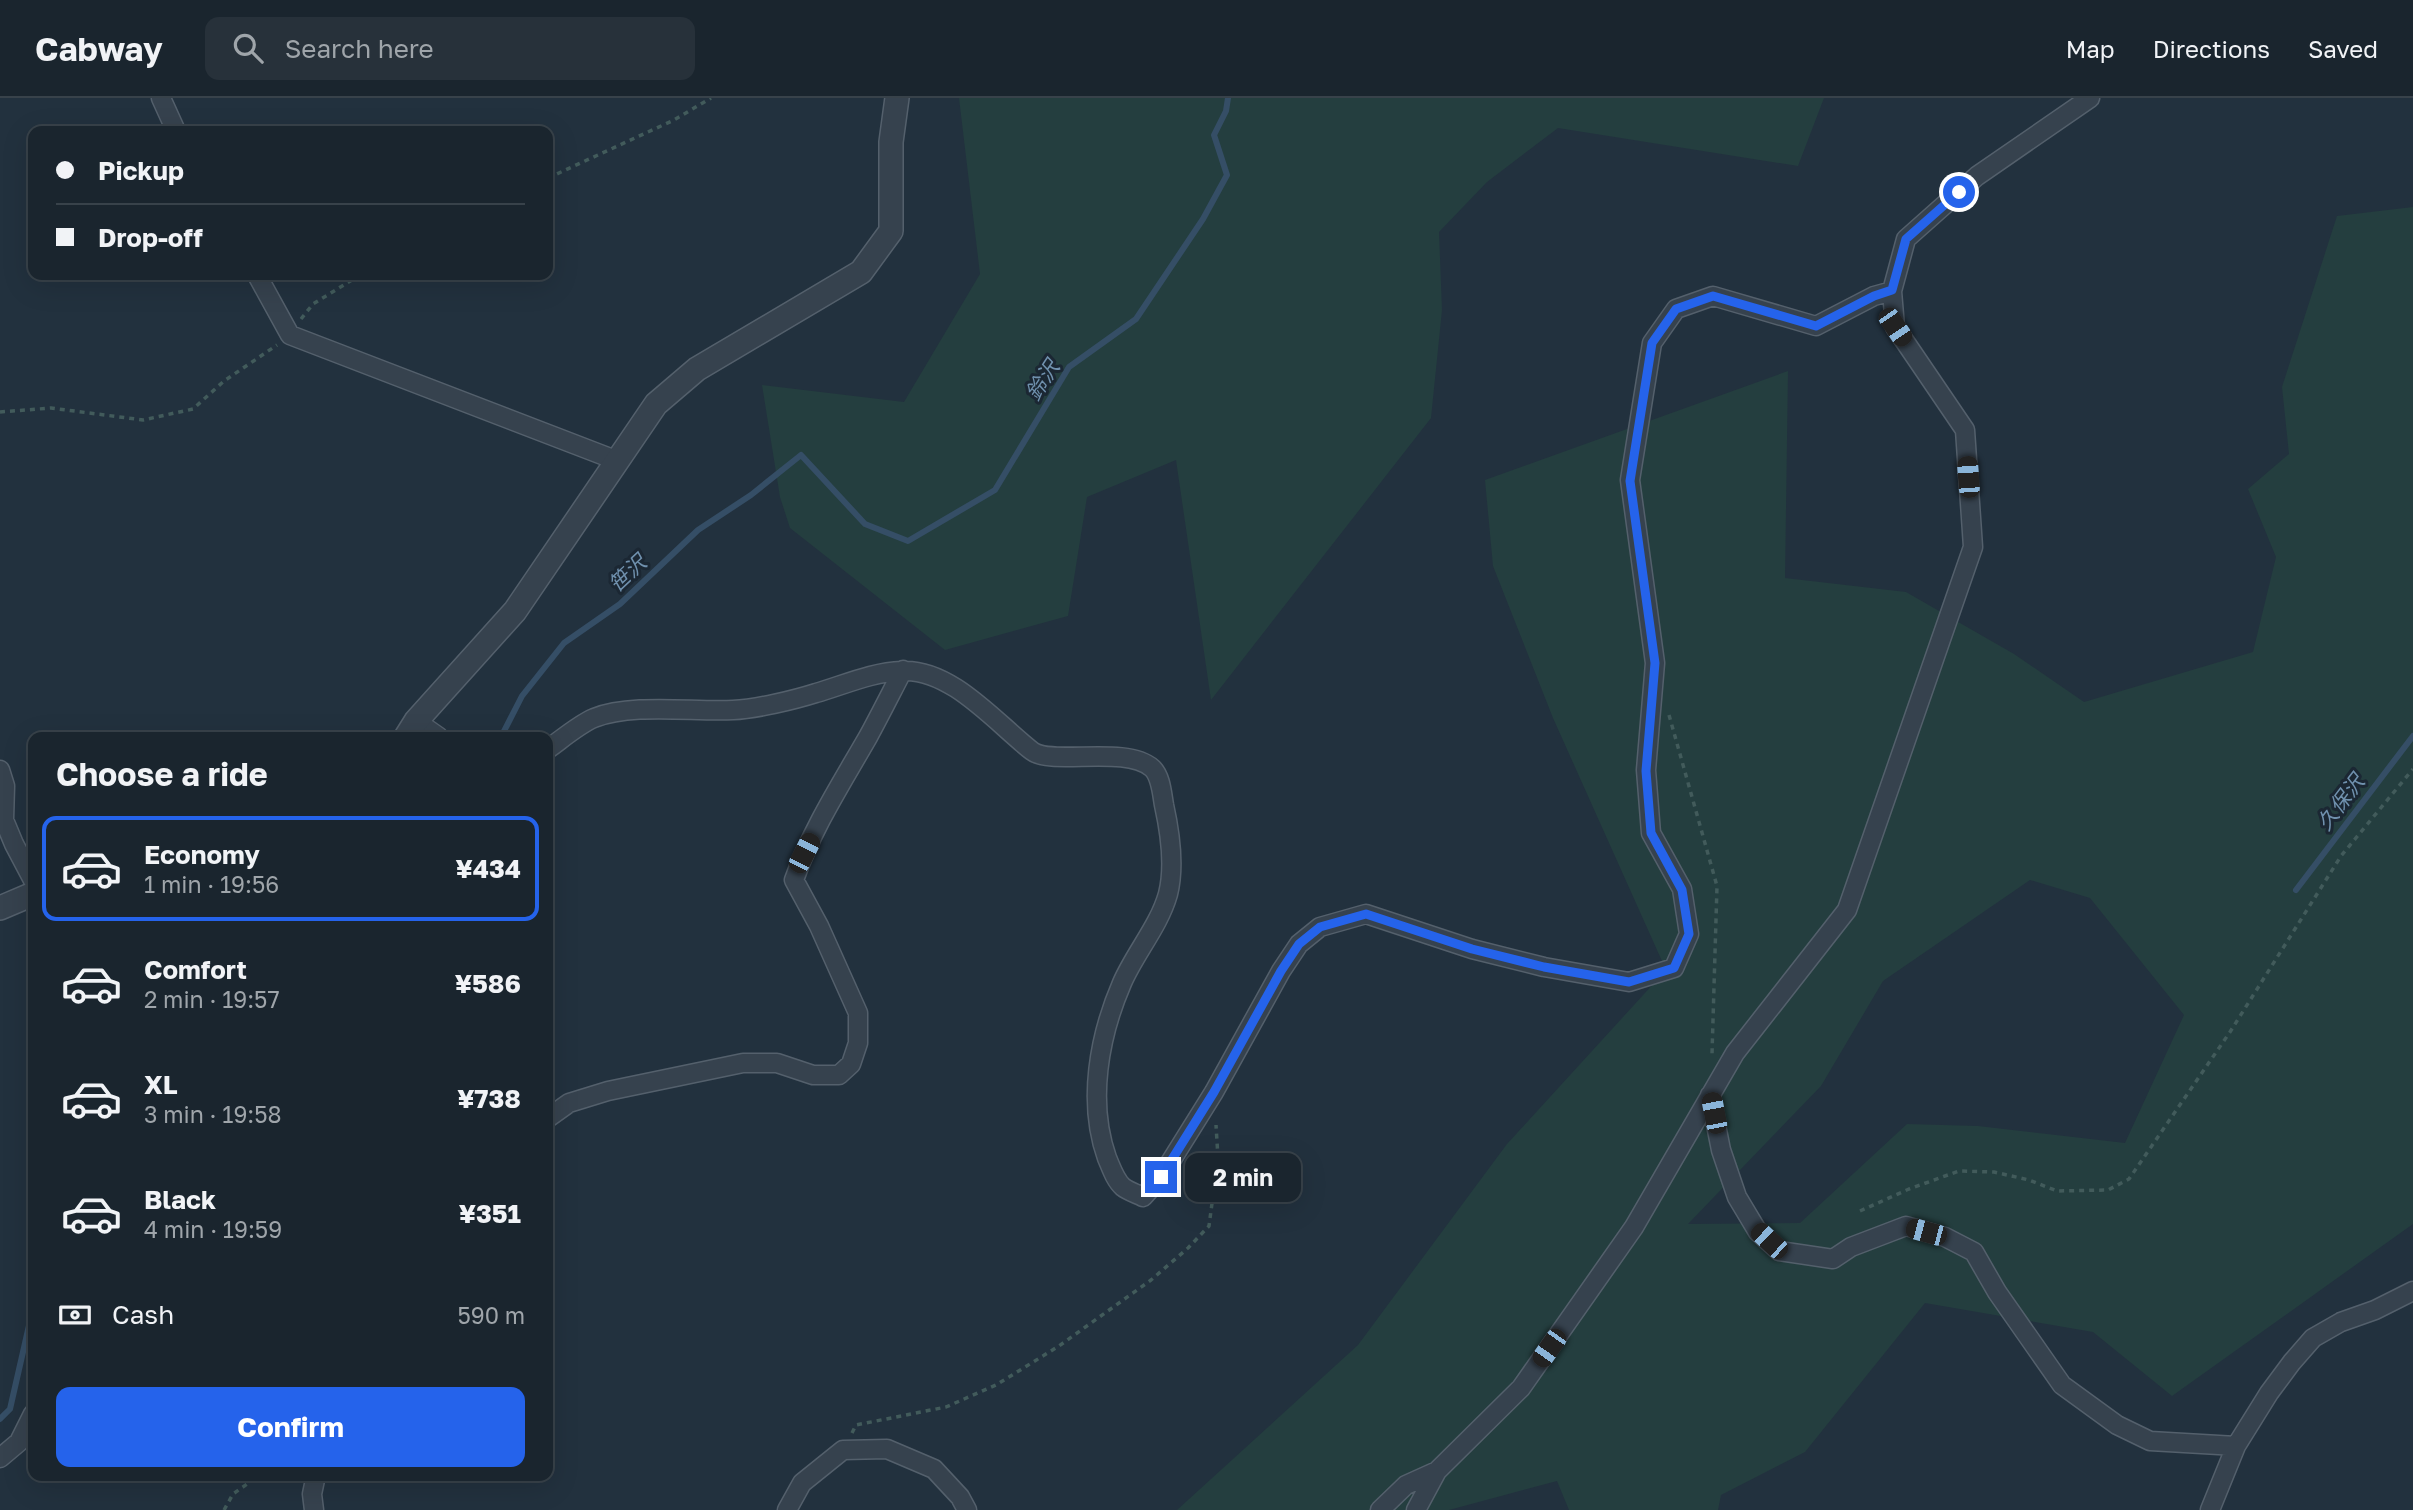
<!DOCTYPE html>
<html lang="en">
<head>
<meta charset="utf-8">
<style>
	:root { --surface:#1a252e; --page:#27313a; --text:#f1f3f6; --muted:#9fa5aa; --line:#38424a; --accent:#2563eb }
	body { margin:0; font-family:"Golos Text","Noto Sans JP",sans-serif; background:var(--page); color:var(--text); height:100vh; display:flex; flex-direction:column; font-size:26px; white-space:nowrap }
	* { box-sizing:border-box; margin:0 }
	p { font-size:23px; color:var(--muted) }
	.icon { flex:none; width:38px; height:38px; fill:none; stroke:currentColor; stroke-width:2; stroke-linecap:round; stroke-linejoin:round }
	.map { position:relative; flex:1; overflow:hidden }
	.sheet { position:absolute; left:28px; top:634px; width:525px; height:749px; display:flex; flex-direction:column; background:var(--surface); border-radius:14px; box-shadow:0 7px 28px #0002,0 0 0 2px var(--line) }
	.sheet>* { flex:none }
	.top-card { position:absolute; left:28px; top:28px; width:525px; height:154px; border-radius:14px; box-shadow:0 7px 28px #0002,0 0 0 2px var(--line); display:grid; align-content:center; height:154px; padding:0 28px; background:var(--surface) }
	.end { position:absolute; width:32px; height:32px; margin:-16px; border:9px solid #2563eb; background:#fff; box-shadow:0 0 0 4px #fff }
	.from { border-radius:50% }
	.bubble { position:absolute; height:49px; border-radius:14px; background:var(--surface); box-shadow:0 7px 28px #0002,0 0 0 2px var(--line); font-size:23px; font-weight:700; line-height:49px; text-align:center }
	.car { position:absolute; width:21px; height:42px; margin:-21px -10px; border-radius:9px; box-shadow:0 0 5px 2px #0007; background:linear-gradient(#222 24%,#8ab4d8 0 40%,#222 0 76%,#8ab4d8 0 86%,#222 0) }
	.top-card b { display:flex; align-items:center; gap:24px; height:66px; font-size:26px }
	.top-card b+b { border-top:2px solid var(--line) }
	.top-card i { width:18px; height:18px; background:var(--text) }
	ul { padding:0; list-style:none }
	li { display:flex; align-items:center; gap:21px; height:105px; margin:0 14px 10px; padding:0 14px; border:4px solid transparent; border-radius:14px }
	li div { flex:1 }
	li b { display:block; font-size:26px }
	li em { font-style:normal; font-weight:700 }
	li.active { border-color:var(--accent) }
	li>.icon { width:63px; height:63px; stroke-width:1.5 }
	h2 { padding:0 28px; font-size:32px; line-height:84px }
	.pay { display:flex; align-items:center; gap:18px; height:77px; padding:0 28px; font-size:26px }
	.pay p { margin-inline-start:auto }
	.cta { display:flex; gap:14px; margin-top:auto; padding:14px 28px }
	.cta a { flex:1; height:80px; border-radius:14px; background:var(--accent); color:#fff; font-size:28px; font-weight:700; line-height:80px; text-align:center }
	header { display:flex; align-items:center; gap:42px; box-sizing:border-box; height:98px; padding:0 35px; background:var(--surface); border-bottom:2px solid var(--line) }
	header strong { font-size:33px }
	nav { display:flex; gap:38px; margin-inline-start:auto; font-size:24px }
	.search { width:490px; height:63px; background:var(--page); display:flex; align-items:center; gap:18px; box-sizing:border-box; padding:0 24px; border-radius:14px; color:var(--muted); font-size:26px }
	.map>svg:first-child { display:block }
	.green { fill:#243e3f; fill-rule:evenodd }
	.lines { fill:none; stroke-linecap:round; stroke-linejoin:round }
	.stream { stroke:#354e66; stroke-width:6 }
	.minor-casing { stroke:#54606c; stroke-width:21 }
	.tertiary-casing { stroke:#54606c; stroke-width:26 }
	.path { stroke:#425b5b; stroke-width:3.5; stroke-dasharray:5 5; stroke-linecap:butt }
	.minor { stroke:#36424e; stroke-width:18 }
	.tertiary { stroke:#36424e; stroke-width:23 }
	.route { stroke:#2563eb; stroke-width:9 }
	.labels { text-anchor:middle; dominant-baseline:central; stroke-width:6; stroke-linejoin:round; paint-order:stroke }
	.water-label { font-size:21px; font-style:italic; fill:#7091ae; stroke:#1b2733 }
</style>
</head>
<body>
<header>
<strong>Cabway</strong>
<div class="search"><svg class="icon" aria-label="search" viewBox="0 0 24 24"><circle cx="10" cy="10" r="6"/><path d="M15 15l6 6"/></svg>Search here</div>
<nav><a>Map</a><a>Directions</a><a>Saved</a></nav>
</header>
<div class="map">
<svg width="2413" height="1412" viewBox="0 0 2413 1412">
	<rect width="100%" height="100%" fill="#22313e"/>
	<!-- green -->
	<path class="green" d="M959,0H1824L1798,68L1558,30L1487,84L1439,134L1442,212L1431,320L1211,602L1176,362L1087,399L1068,518L945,552L790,430L780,399L762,287L904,304L980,176Z
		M2413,109V1126L2172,1298L2093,1234L1925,1205L1805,1354L1721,1397L1718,1412H1569L1557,1383L1449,1412H1177L1358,1247L1507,1046L1666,872L1553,620L1493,468L1485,382L1788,273L1785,480L1906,494L2014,556L2084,604L2253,554L2276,459L2248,391L2289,356L2282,289L2337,118ZM2030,782L2090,800L2184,917L2125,1045L1978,1028L1907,1026L1800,1125L1688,1126L1821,988L1883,883Z"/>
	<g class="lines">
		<!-- stream -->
		<path class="stream" d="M501,639L522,598L564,545L620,506L698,432L751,397L801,357L865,426L908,443L995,392L1069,269L1136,221L1203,121L1227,77L1214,37L1226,13L1228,0
			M2296,792L2413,638
			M0,1321L10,1311L33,1210"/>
		<!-- minor casing -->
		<g class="minor-casing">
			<path id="minor" d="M161,0L176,33
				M257,177L290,237L618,363
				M416,623L439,639
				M548,651C562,641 578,627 594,620C632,605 692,614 733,612C756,611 794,602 816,595C844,587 872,574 902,573C951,570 996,625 1032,653C1051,668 1126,647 1152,670C1161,678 1162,696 1164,707C1170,734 1175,768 1168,796C1159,828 1135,855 1122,885C1099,938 1087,1004 1107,1060C1111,1069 1115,1082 1123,1089C1128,1093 1137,1096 1143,1099L1161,1079L1214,994L1281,873L1299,846L1320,829L1366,816L1472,851L1544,869L1629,884L1674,870L1689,836L1682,791L1651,735L1646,672L1655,565L1630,382L1652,245L1676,211L1713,198L1816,228L1874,198L1892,193
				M0,672L5,688L4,722L14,746L33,782
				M1710,997L1721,1052L1737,1099L1758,1134L1779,1153L1833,1161L1851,1149L1906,1128L1945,1139L1974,1154L1997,1194L2062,1287L2117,1327L2150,1343L2236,1348
				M548,1020L569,1005L608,993L743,965H777L813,977H839L851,966L858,945V915L819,828L794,782C812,731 841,686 868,639C880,617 891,595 903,572
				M0,1360L19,1344L33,1316
				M314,1412L312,1396L316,1377
				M787,1412L802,1385L843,1352L887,1351L934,1371L960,1399L967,1412
				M1380,1412L1406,1387L1437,1373
				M1416,1412L1437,1373L1521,1290L1634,1129L1735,955L1847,812L1973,449L1965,332L1895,229L1892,193L1906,141L1977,78L2090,0
				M2210,1412L2236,1348L2269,1295L2292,1264L2313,1240L2341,1224L2375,1212L2413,1193"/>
		</g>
		<!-- tertiary casing -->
		<g class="tertiary-casing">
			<path id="tertiary" d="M406,639L416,623L515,513L656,306L697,271L861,174L891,133V44L897,0
				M0,810L33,796"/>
		</g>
		<!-- path -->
		<path class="path" d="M548,80L674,22L711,0
			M301,221L313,206L360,177
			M0,314L51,310L143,322L193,311L224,283L277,247
			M1669,617L1717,788L1712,956
			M1860,1113L1909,1091L1959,1073L1994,1074L2029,1082L2057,1093L2108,1092L2129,1081L2230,934L2341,758L2413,671
			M852,1335L856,1327L946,1309L996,1287L1059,1248L1151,1182L1188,1150L1209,1128L1218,1060L1216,1027
			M224,1412L233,1396L260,1377"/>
		<!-- minor -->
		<use href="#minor" class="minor"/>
		<!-- tertiary -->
		<use href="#tertiary" class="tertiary"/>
	</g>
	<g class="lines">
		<!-- route -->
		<path class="route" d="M1161,1079L1214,994L1281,873L1299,846L1320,829L1366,816L1472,851L1544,869L1629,884L1674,870L1689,836L1682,792L1651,735L1646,673L1655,565L1630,383L1652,245L1676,211L1713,198L1816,228L1874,198L1892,192L1906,141L1959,94"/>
	</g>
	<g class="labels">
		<!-- water labels -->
		<g class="water-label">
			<text transform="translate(1042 282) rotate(-57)">鈴沢</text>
			<text transform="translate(627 475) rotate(-43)">笹沢</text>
			<text transform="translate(2340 704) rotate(-53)">久保沢</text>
		</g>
	</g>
</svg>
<i class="end from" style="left:1959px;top:94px"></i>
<i class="end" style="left:1161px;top:1079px"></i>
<div class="bubble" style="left:1185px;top:1055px;width:116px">2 min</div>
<i class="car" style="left:1895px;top:229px;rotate:146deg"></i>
<i class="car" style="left:1968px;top:379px;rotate:356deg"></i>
<i class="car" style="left:804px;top:755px;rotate:27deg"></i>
<i class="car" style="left:1714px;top:1015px;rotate:349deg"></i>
<i class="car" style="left:1926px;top:1134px;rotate:285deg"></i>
<i class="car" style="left:1769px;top:1143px;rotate:313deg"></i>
<i class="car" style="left:1549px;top:1250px;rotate:215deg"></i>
<div class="top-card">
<b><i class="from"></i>Pickup</b>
<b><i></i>Drop-off</b>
</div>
<section class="sheet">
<h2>Choose a ride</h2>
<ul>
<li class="active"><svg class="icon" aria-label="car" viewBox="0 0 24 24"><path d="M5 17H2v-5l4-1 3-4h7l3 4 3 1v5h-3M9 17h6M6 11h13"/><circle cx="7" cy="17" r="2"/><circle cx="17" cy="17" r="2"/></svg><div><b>Economy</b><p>1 min · 19:56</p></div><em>¥434</em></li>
<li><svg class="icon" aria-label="car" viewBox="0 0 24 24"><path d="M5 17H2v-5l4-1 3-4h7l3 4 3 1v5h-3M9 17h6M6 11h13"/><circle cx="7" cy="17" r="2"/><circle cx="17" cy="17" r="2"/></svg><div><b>Comfort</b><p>2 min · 19:57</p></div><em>¥586</em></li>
<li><svg class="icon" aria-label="car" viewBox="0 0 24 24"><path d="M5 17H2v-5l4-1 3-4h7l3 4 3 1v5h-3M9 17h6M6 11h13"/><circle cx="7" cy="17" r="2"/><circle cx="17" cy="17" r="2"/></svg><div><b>XL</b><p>3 min · 19:58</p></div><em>¥738</em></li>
<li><svg class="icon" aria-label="car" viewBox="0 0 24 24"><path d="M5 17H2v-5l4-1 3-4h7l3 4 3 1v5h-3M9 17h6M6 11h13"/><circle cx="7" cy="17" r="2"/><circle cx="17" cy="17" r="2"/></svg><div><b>Black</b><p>4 min · 19:59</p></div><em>¥351</em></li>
</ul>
<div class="pay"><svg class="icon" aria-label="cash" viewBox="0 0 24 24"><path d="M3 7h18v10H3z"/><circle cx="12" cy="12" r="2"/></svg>Cash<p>590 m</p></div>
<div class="cta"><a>Confirm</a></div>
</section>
</div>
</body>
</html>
